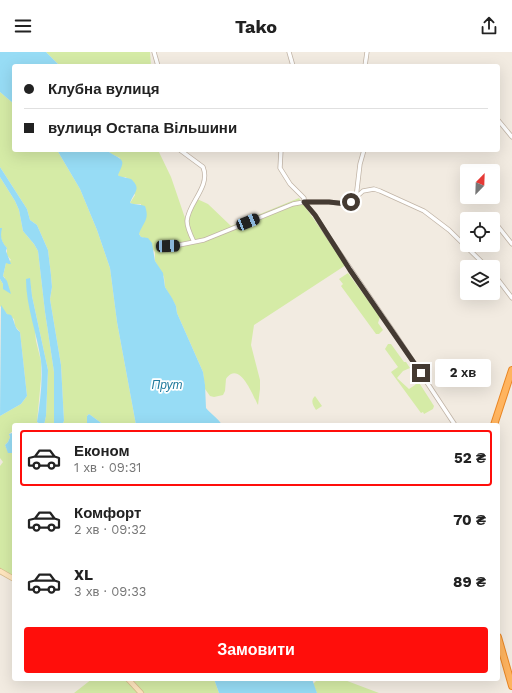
<!DOCTYPE html>
<html lang="uk">
<head>
<meta charset="utf-8">
<style>
	:root { --surface:#fff; --page:#f6f6f6; --text:#222; --muted:#767676; --line:#e0e0e0; --accent:#ff0e0b }
	body { margin:0; font-family:"Work Sans",sans-serif; background:var(--page); color:var(--text); height:100vh; display:flex; flex-direction:column; font-size:15px; white-space:nowrap }
	* { box-sizing:border-box; margin:0 }
	p { font-size:13px; color:var(--muted) }
	.icon { flex:none; width:22px; height:22px; fill:none; stroke:currentColor; stroke-width:2; stroke-linecap:round; stroke-linejoin:round }
	.map { position:relative; flex:1; overflow:hidden }
	.panel { position:absolute; left:12px; top:371px; width:488px; height:258px; display:flex; flex-direction:column; background:var(--surface); border-radius:4px; box-shadow:0 4px 16px #0002 }
	.panel>* { flex:none }
	.guide { position:absolute; left:12px; top:12px; width:488px; height:88px; border-radius:4px; box-shadow:0 4px 16px #0002; display:grid; align-content:center; height:88px; padding:0 12px; background:var(--surface) }
	.needle { width:26px; rotate:23deg }
	.fabs { position:absolute; left:460px; top:112px; display:grid; gap:8px }
	.fabs a { display:grid; place-items:center; width:40px; height:40px; border-radius:4px; background:var(--surface); box-shadow:0 4px 16px #0002; font-size:20px }
	.end { position:absolute; width:18px; height:18px; margin:-9px; border:5px solid #443a32; background:#fff; box-shadow:0 0 0 2px #fff }
	.from { border-radius:50% }
	.bubble { position:absolute; height:28px; border-radius:4px; background:var(--surface); box-shadow:0 4px 16px #0002; font-size:13px; font-weight:700; line-height:28px; text-align:center }
	.car { position:absolute; width:12px; height:24px; margin:-12px -6px; border-radius:5px; box-shadow:0 0 3px 1px #0007; background:linear-gradient(#222 24%,#8ab4d8 0 40%,#222 0 76%,#8ab4d8 0 86%,#222 0) }
	.guide b { display:flex; align-items:center; gap:14px; height:38px; font-size:15px }
	.guide b+b { border-top:1px solid var(--line) }
	.guide i { width:10px; height:10px; background:var(--text) }
	ul { padding:7px 0 0; list-style:none }
	li { display:flex; align-items:center; gap:12px; height:56px; margin:0 8px 6px; padding:0 4px; border:2px solid transparent; border-radius:4px }
	li div { flex:1 }
	li b { display:block; font-size:15px }
	li em { font-style:normal; font-weight:700 }
	li.current { border-color:var(--accent) }
	li>.icon { width:36px; height:36px; stroke-width:1.5 }
	.action { display:flex; gap:8px; margin-top:auto; padding:8px 12px }
	.action a { flex:1; height:46px; border-radius:4px; background:var(--accent); color:#fff; font-size:16px; font-weight:700; line-height:46px; text-align:center }
	header { display:flex; justify-content:space-between; align-items:center; height:52px; padding:0 12px; background:var(--surface); font-size:18px; font-weight:700 }
	.map>svg:first-child { display:block }
	.green { fill:#d5eba6 }
	.water { fill:#97dcf5 }
	.lines { fill:none; stroke-linecap:round; stroke-linejoin:round }
	.street-casing { stroke:#c1b4a6; stroke-width:5 }
	.secondary-casing { stroke:#d9bc8e; stroke-width:6 }
	.highway-casing { stroke:#e98624; stroke-width:8 }
	.street { stroke:#fff; stroke-width:3.5 }
	.secondary { stroke:#ffe6be; stroke-width:4.5 }
	.highway { stroke:#ffb45f; stroke-width:6 }
	.route { stroke:#443a32; stroke-width:5 }
	.labels { text-anchor:middle; dominant-baseline:central; stroke-width:3.5; stroke-linejoin:round; paint-order:stroke }
	.water-label { font-size:12px; font-style:italic; fill:#217a9d; stroke:#fff }
</style>
</head>
<body>
<header><svg class="icon" aria-label="menu" viewBox="0 0 24 24"><path d="M4 6h16M4 12h16M4 18h16"/></svg>Tako<svg class="icon" aria-label="share" viewBox="0 0 24 24"><path d="M12 15V3M7 8l5-5 5 5M5 13v7h14v-7"/></svg></header>
<div class="map">
<svg width="512" height="641" viewBox="0 0 512 641">
	<rect width="100%" height="100%" fill="#f2ebe1"/>
	<!-- green -->
	<path class="green" d="M46,0H150L151,14H60Z
		M0,40L14,52V98H57L80,137L97,178L110,216L117,270L136,373H104L89,362L87,364V373H62L64,369L61,313L50,247L52,235L51,223L48,198L37,173L30,168L27,157L0,115Z
		M108,98H158L171,125L185,166L195,146L208,152L231,174L299,146L346,213L254,273L251,293L260,328V337L258,353C254,346 243,316 231,322C229,323 227,325 226,327L225,339L223,343L214,345L210,344L205,337L203,320L177,261L176,254L165,235L164,225L155,209V200L143,185H141L139,182L141,152H133L130,151L135,143L126,125H119L118,123L120,106L111,102Z
		M0,125L15,149L19,158L23,179L34,192L38,199L45,260L54,320V346L55,370L54,373H42L44,372L46,364L48,318L32,244L30,227L36,289L41,309V327L37,370L40,373H14V378L9,382L10,385L8,390L5,393L7,398L12,401L14,400V449L12,451L14,455V529L0,522V414L3,410L0,406V364L21,352L27,344L20,280L15,274L14,267L7,262L0,254V227L3,232L5,226L3,224L6,211L11,208L7,203V196C1,190 0,184 1,176H0Z
		M348,221L380,265L378,271L383,278L379,282H376L341,234L343,232L339,227Z
		M388,292H391L404,310H406L410,316L403,319L397,326L409,337L415,333L418,329L434,354L433,357L424,362L423,360L421,361L391,320L398,315L385,297Z
		M315,344L322,354L316,358C313,353 310,349 315,344Z
		M92,627H214L219,641H74Z
		M318,627H342L379,641H317L313,632Z"/>
	<!-- water -->
	<path class="water" d="M0,0H46L60,14H14V52L0,40Z
		M57,98H108L109,100C123,109 126,106 118,123L119,124L131,127C142,137 134,140 130,151C135,153 140,152 145,154C150,168 143,170 139,182L141,185L148,186L152,191L155,209L163,221L165,235L172,246L176,254L177,261L203,320L205,333L206,356C211,362 218,366 222,373H136L117,270L110,216L97,178L80,137Z
		M0,115L27,157L30,168L37,173L48,198L51,223L52,235L50,247L61,313L64,369L62,373H54V320L45,260L38,199L34,192L23,179L19,158L15,149L0,125Z
		M0,176H2C0,184 1,190 7,196L6,199L11,212H9L6,211L3,224L7,229L11,242L3,237V232L0,227Z
		M30,226L32,244L48,318L46,364L44,373H42L37,370C40,350 43,329 41,309C37,281 26,255 26,227Z
		M1,253L7,262L11,263C15,269 14,276 20,280L27,344L21,352L0,364Z
		M89,362L104,373H87V364Z
		M13,377L14,400L12,401H8L5,393L8,390L10,385L9,382L12,381Z
		M214,627H312L317,641H219Z"/>
	<g class="lines">
		<!-- street casing -->
		<g class="street-casing">
			<path id="street" d="M154,0L158,14
				M289,0L293,14
				M365,14L367,0
				M498,68L512,85
				M180,98L203,115C211,135 188,151 187,169C187,176 191,184 194,190
				M281,98L280,116L290,132L304,146V150L315,163L326,181L395,282L455,373
				M356,146L360,112L364,98
				M493,168L512,192
				M168,194L179,193L204,188L293,152L304,150H329L347,152L351,150L363,139L374,137L380,139L424,159L449,178L487,215
				M493,221L512,246"/>
		</g>
		<!-- secondary casing -->
		<g class="secondary-casing">
			<path id="secondary" d="M0,519L14,527
				M128,627L141,641"/>
		</g>
		<!-- highway casing -->
		<g class="highway-casing">
			<path id="highway" d="M494,373L512,318
				M498,585L512,634"/>
		</g>
		<!-- street -->
		<use href="#street" class="street"/>
		<!-- secondary -->
		<use href="#secondary" class="secondary"/>
		<!-- highway -->
		<use href="#highway" class="highway"/>
	</g>
	<g class="lines">
		<!-- route -->
		<path class="route" d="M351,150L347,152L329,150H304L315,163L350,218L421,321"/>
	</g>
	<g class="labels">
		<!-- water labels -->
		<g class="water-label">
			<text x="167" y="333">Прут</text>
		</g>
	</g>
</svg>
<div class="fabs">
<a><svg class="needle" viewBox="-14 -14 28 28"><path d="M0-13l5 13h-10z" fill="#e53935"/><path d="M0 13l5-13h-10z" fill="#767676"/></svg></a>
<a><svg class="icon" aria-label="locate" viewBox="0 0 24 24"><circle cx="12" cy="12" r="6"/><path d="M12 2v4M12 18v4M2 12h4M18 12h4"/></svg></a>
<a><svg class="icon" aria-label="layers" viewBox="0 0 24 24"><path d="M12 4l9 5-9 5-9-5zM3 14l9 5 9-5"/></svg></a>
</div>
<i class="end from" style="left:351px;top:150px"></i>
<i class="end" style="left:421px;top:321px"></i>
<div class="bubble" style="left:435px;top:307px;width:56px">2 хв</div>
<i class="car" style="left:248px;top:170px;rotate:68deg"></i>
<i class="car" style="left:168px;top:194px;rotate:88deg"></i>
<div class="guide">
<b><i class="from"></i>Клубна вулиця</b>
<b><i></i>вулиця Остапа Вільшини</b>
</div>
<section class="panel">
<ul>
<li class="current"><svg class="icon" aria-label="car" viewBox="0 0 24 24"><path d="M5 17H2v-5l4-1 3-4h7l3 4 3 1v5h-3M9 17h6M6 11h13"/><circle cx="7" cy="17" r="2"/><circle cx="17" cy="17" r="2"/></svg><div><b>Економ</b><p>1 хв · 09:31</p></div><em>52 ₴</em></li>
<li><svg class="icon" aria-label="car" viewBox="0 0 24 24"><path d="M5 17H2v-5l4-1 3-4h7l3 4 3 1v5h-3M9 17h6M6 11h13"/><circle cx="7" cy="17" r="2"/><circle cx="17" cy="17" r="2"/></svg><div><b>Комфорт</b><p>2 хв · 09:32</p></div><em>70 ₴</em></li>
<li><svg class="icon" aria-label="car" viewBox="0 0 24 24"><path d="M5 17H2v-5l4-1 3-4h7l3 4 3 1v5h-3M9 17h6M6 11h13"/><circle cx="7" cy="17" r="2"/><circle cx="17" cy="17" r="2"/></svg><div><b>XL</b><p>3 хв · 09:33</p></div><em>89 ₴</em></li>
</ul>
<div class="action"><a>Замовити</a></div>
</section>
</div>
</body>
</html>
